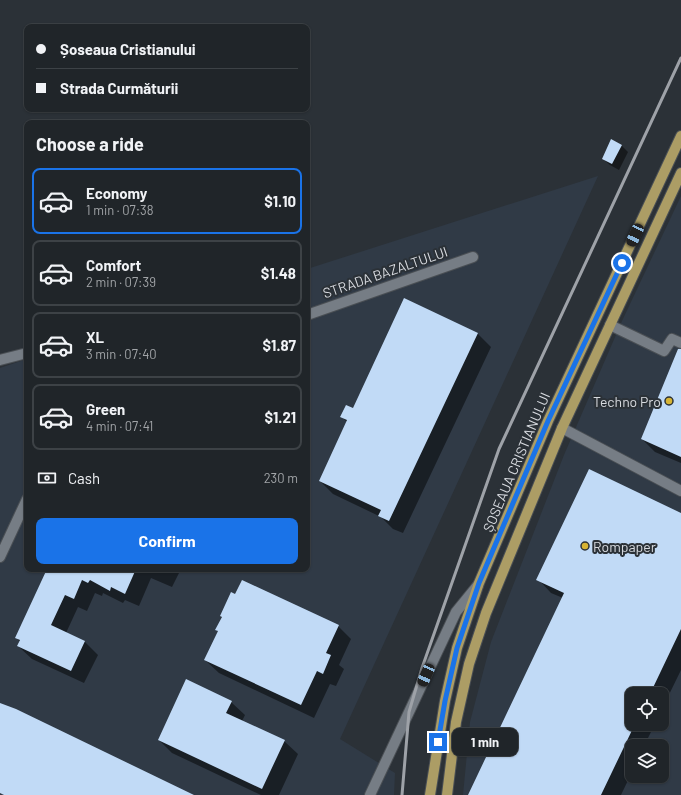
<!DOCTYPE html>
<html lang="en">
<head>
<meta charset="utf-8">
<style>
	:root { --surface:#202529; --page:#2d3135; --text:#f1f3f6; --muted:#a2a5a8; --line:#3d4246; --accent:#1a73e8 }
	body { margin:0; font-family:Barlow,sans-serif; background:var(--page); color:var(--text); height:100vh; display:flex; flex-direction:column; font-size:15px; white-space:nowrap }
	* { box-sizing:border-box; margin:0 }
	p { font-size:13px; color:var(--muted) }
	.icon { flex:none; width:22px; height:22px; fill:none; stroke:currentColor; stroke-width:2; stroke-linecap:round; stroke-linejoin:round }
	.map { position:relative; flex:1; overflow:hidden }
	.sheet { position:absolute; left:24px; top:120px; width:286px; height:452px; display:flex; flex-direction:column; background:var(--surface); border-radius:8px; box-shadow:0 1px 3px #0004,0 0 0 1px var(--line) }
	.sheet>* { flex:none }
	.hud { position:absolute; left:24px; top:24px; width:286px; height:88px; border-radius:8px; box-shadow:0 1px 3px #0004,0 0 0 1px var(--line); display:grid; align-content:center; height:88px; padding:0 12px; background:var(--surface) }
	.buttons { position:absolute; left:625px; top:687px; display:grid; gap:8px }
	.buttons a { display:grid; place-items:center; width:44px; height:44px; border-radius:8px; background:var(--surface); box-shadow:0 1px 3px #0004,0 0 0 1px var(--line); font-size:20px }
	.end { position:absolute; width:18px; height:18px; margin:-9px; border:5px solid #1a73e8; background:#fff; box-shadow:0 0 0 2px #fff }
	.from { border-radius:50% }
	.bubble { position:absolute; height:28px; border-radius:8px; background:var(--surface); box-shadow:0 1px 3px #0004,0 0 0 1px var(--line); font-size:13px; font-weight:700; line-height:28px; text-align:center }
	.car { position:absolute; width:12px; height:24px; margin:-12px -6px; border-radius:5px; box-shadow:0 0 3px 1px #0007; background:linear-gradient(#222 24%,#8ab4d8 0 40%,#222 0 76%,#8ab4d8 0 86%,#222 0) }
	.hud b { display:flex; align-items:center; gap:14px; height:38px; font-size:15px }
	.hud b+b { border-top:1px solid var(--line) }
	.hud i { width:10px; height:10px; background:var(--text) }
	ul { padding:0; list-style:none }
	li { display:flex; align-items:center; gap:12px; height:66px; margin:0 8px 6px; padding:0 4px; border:2px solid var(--line); border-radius:8px }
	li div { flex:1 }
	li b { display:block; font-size:15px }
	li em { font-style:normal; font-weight:700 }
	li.selected { border-color:var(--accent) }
	li>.icon { width:36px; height:36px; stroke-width:1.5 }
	h2 { padding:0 12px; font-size:18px; line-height:48px }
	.pay { display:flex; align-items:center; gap:10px; height:44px; padding:0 12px; font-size:15px }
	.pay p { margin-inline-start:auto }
	.action { display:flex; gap:8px; margin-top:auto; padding:8px 12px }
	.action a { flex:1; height:46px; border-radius:8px; background:var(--accent); color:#fff; font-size:16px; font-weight:700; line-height:46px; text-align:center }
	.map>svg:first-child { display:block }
	.built { fill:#303a46; fill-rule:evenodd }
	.shadow { fill:#0007 }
	.building { fill:#c1daf6 }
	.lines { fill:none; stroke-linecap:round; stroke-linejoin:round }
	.minor-casing { stroke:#4a4f54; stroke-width:12 }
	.major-casing { stroke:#4a4f54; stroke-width:12 }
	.minor { stroke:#767d85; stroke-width:10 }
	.major { stroke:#ac9d65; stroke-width:10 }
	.rail { stroke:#9ea2a8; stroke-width:3 }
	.route { stroke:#1a73e8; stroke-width:5 }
	.poi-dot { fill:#d7b434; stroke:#2b3137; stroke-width:1.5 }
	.labels { text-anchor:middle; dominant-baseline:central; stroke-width:4; stroke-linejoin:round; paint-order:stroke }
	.street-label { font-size:14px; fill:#d8dbe0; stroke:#2b3137 }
	.poi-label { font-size:14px; fill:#d8dbe0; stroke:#2b3137; text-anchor:end }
</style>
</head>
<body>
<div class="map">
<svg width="681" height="795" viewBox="0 0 681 795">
	<rect width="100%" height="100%" fill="#2b3137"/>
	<!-- built -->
	<path class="built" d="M598,176L340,739L395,773L394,795H0V368L27,359V569H307V269Z
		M681,196V795H463L470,722L491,642L564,455L622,321ZM632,694H662V724H632ZM632,746H662V776H632Z"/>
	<!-- shadow -->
	<path class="shadow" d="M621,145L628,152L619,170L610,165L603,159Z
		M405,300L478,334L491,347L403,533L393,529L381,517L333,494L320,481L347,422L342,417L354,410Z
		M681,364V463L655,452L642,439Z
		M681,514V670L662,709V694H632V724H655L644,746H632V772L621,795H469L563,598L551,593L538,579Z
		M48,569H181L172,587L151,578L139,606L125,600L123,603L103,593L102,596L95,593L87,611L78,607L66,633L85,642L98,655L84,683L32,659L18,646L20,642L16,637Z
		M221,616L338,626L351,639L339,665L344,669L336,686L330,684L314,718L219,673L205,660L219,632L217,630L222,618Z
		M231,702L245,715L242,721L284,741L298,754L279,795H261L172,753L159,740Z"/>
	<!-- building -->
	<path class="building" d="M611,139L622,145L612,164L602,159Z
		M404,298L478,333L389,521L378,516L381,510L319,481L347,420L340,417L346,405L353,408Z
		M678,349H681V457L641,439Z
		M589,469L681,513V629L650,694H632V724H635L601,795H468L564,593L536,580Z
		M47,569H136L125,594L111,587L110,591L90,580L88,583L82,580L74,599L65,595L51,625L85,641L71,671L17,646L20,640L15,638Z
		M242,580L339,625L326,653L331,655L323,674L317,671L301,705L204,660L218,631L215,630L222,617L220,616L231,592L235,594Z
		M186,679L232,701L226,713L285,740L262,789L158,740Z
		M0,703L16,709L194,795H4L0,793Z"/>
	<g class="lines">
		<!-- minor casing -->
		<g class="minor-casing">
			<path id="minor" d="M307,315L473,257
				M610,325L664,351L672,339L681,343
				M0,360L27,353
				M562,428L681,491
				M0,557L27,499
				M370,795L456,612L478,585"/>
		</g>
		<!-- major casing -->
		<g class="major-casing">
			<path id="major" d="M430,795L445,701L457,648L479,583L548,421L681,136
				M447,795L456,722L469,664L486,613L562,428L681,173"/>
		</g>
		<!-- minor -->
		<use href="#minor" class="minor"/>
		<!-- major -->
		<use href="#major" class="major"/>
		<!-- rail -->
		<path class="rail" d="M402,795L409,712L422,668L499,449L681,58"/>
	</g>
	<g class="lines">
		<!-- route -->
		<path class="route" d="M438,742L445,701L457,648L479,583L548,421L622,263"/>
	</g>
	<!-- markers -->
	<g class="poi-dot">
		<circle cx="669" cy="401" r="4"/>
		<circle cx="585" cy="546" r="4"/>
	</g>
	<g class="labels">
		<!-- street labels -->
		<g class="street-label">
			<text transform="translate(385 272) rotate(-19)">STRADA BAZALTULUI</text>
			<text transform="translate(516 462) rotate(-67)">ȘOSEAUA CRISTIANULUI</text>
		</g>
		<!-- poi labels -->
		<g class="poi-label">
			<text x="661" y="401">Techno Pro</text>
			<text x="593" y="546" text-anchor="start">Rompaper</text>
		</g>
	</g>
</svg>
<div class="buttons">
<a><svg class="icon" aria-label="locate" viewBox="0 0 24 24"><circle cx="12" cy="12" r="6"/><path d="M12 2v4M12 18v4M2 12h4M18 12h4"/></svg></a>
<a><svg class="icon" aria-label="layers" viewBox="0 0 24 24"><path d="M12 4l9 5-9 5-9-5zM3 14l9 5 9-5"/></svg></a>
</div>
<i class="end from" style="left:622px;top:263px"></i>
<i class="end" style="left:438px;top:742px"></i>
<div class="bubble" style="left:452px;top:728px;width:66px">1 min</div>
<i class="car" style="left:635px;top:235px;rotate:205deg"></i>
<i class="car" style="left:426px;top:675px;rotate:204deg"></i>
<div class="hud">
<b><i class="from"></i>Șoseaua Cristianului</b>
<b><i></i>Strada Curmăturii</b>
</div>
<section class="sheet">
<h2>Choose a ride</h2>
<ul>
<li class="selected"><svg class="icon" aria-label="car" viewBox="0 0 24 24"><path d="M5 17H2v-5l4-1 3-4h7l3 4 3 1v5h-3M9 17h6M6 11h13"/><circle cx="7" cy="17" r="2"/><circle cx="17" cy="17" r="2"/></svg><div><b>Economy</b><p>1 min · 07:38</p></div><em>$1.10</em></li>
<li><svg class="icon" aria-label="car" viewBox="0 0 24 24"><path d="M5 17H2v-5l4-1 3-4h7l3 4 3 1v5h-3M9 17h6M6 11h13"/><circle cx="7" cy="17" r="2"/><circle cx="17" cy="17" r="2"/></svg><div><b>Comfort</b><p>2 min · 07:39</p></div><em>$1.48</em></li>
<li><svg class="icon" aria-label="car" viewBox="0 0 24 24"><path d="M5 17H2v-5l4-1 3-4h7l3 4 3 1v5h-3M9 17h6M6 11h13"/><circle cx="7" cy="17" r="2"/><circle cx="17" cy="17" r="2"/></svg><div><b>XL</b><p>3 min · 07:40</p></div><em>$1.87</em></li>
<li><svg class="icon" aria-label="car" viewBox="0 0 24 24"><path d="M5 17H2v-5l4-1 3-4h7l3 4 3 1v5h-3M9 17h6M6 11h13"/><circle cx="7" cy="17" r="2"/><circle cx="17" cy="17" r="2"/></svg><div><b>Green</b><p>4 min · 07:41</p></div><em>$1.21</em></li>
</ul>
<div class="pay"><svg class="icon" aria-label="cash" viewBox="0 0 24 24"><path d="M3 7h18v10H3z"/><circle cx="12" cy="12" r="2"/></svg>Cash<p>230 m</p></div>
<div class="action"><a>Confirm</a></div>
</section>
</div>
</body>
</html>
